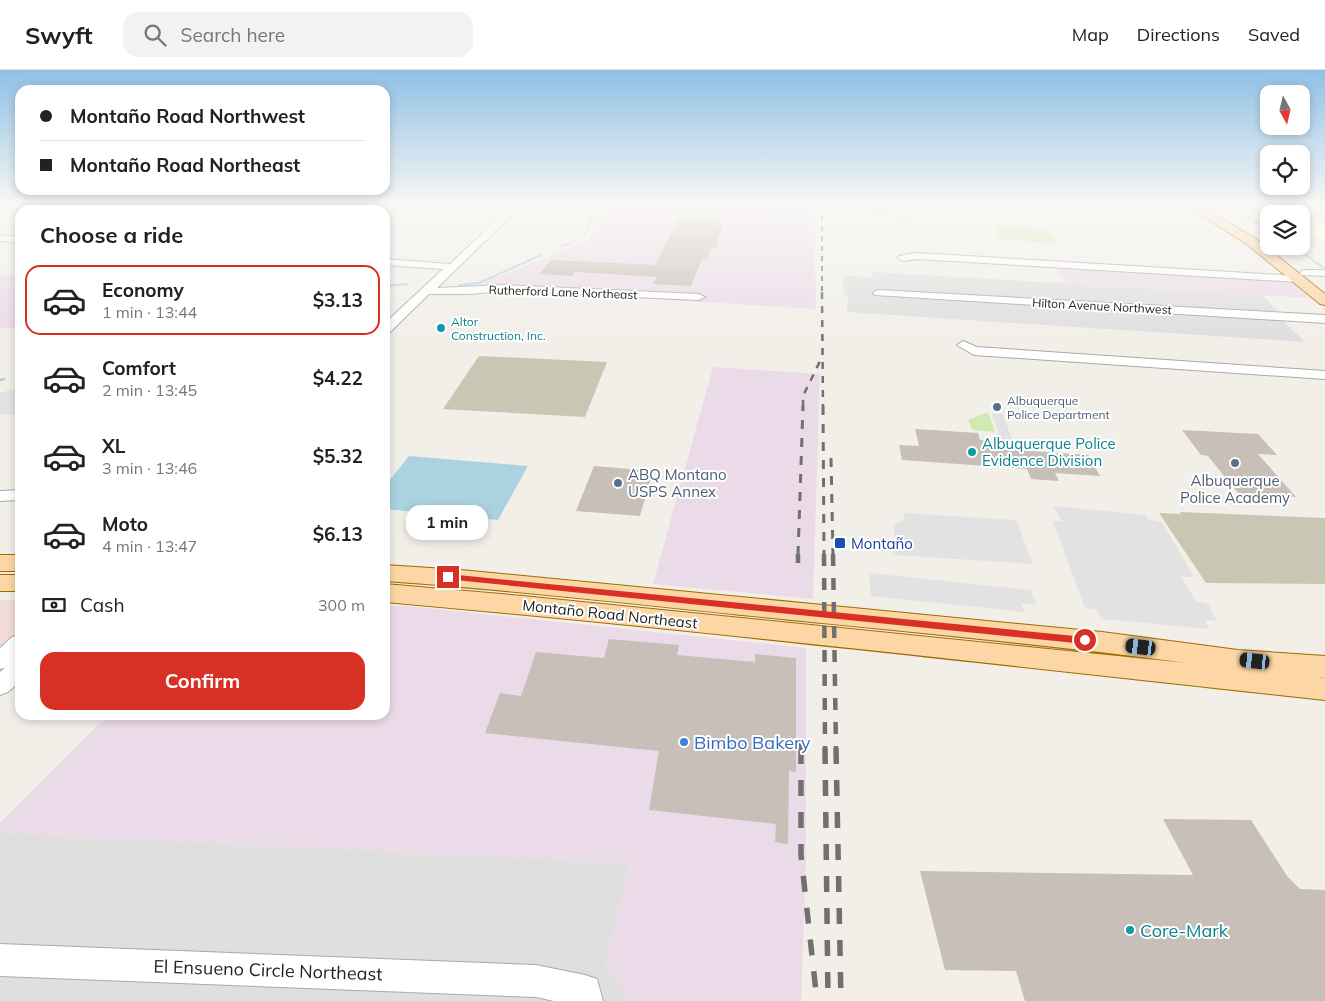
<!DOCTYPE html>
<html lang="en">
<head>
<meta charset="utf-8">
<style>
	:root { --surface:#fff; --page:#f2f2f2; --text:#222; --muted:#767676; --line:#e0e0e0; --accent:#d93025 }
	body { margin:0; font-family:Mulish,sans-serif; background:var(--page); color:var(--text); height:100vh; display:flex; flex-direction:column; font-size:19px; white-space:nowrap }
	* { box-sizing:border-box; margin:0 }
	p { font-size:16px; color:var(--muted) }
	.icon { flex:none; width:28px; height:28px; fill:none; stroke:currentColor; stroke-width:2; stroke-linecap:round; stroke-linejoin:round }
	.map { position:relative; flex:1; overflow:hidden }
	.drawer { position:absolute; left:15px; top:135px; width:375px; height:515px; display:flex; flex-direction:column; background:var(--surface); border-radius:15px; box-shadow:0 2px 8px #0003 }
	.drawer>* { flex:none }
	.top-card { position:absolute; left:15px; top:15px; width:375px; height:110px; border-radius:15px; box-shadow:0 2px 8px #0003; display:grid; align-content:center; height:110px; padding:0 25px; background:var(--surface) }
	.needle { width:32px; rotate:172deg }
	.fabs { position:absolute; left:1260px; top:15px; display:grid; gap:10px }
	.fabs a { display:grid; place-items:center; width:50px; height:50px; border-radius:10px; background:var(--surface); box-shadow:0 2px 8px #0003; font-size:25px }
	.end { position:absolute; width:22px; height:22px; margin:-11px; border:6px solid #d93025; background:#fff; box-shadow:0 0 0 2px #fff }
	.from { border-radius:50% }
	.bubble { position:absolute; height:35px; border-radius:15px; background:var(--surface); box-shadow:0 2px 8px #0003; font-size:16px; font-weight:700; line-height:35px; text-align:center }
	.car { position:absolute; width:15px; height:30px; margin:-15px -8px; border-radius:6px; box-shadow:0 0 4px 1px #0007; background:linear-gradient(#222 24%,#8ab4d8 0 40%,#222 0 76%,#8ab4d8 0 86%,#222 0) }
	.top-card b { display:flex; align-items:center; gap:18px; height:48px; font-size:19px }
	.top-card b+b { border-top:1px solid var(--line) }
	.top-card i { width:12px; height:12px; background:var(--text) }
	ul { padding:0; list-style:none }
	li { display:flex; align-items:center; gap:15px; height:70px; margin:0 10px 8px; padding:0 15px; border:2px solid transparent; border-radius:15px }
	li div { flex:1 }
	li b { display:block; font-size:19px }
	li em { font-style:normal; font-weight:700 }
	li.current { border-color:var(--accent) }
	li>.icon { width:45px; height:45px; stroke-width:1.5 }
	h2 { padding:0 25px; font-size:22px; line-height:60px }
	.pay { display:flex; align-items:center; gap:12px; height:55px; padding:0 25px; font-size:19px }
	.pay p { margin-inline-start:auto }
	.primary-button { display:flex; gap:10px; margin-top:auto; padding:10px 25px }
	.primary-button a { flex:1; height:58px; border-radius:15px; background:var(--accent); color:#fff; font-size:20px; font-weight:700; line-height:58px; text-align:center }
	header { display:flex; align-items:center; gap:30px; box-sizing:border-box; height:70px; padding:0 25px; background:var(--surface); border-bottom:1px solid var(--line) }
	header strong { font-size:24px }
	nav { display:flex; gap:28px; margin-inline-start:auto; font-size:18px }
	.search { width:350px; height:45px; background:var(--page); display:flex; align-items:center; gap:12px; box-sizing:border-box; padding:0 18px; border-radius:15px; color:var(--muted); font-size:19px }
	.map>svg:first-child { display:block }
	.residential { fill:#e0dfdf }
	.commercial { fill:#f2dad9 }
	.industrial { fill:#ebdbe8 }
	.education { fill:#ffffe5 }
	.construction { fill:#c7c7b4 }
	.grass { fill:#cdebb0 }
	.parking { fill:#e2e2e2 }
	.water { fill:#aad3df }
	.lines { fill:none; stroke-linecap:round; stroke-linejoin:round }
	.stream-far1 { stroke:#aad3df; stroke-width:2 }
	.stream { stroke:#aad3df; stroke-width:2.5 }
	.building { fill:#c7bfb8 }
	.minor-casing { stroke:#a9a9a9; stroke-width:2 }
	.major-casing { stroke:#a06b00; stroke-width:2 }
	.minor { fill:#fff; fill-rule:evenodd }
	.major { fill:#fcd6a4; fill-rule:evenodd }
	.rail-far4 { stroke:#707070; stroke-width:2; stroke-dasharray:5 5; stroke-linecap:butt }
	.rail-far3 { stroke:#707070; stroke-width:2.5; stroke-dasharray:7 7; stroke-linecap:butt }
	.rail-far2 { stroke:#707070; stroke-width:3; stroke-dasharray:9 9; stroke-linecap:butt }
	.rail-far1 { stroke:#707070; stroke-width:4.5; stroke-dasharray:12 12; stroke-linecap:butt }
	.rail { stroke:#707070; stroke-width:5.5; stroke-dasharray:16 16; stroke-linecap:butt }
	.route { fill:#d93025 }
	.culture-dot { fill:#0f9aa8; stroke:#fff; stroke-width:2 }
	.service-dot { fill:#5c6f8a; stroke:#fff; stroke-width:2 }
	.transit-dot { fill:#1a4fb4; stroke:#fff; stroke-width:2 }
	.shop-dot { fill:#3f7fe0; stroke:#fff; stroke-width:2 }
	.labels { text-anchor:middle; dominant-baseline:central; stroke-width:4; stroke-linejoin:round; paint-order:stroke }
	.far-street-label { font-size:12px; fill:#222; stroke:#fff }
	.far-culture-label { font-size:12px; fill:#0d838f; stroke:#fff; text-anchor:start }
	.far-service-label { font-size:12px; fill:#4e5e75; stroke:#fff; text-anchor:start }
	.culture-label { font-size:15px; fill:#0d838f; stroke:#fff; text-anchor:start }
	.service-label { font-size:15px; fill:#4e5e75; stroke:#fff; text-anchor:start }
	.transit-label { font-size:15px; fill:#164399; stroke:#fff; text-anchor:start }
	.street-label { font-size:15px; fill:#222; stroke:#fff }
	.near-shop-label { font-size:18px; fill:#366cbe; stroke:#fff; text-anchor:start }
	.near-culture-label { font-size:18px; fill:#0d838f; stroke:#fff; text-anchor:start }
	.near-street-label { font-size:18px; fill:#222; stroke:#fff }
</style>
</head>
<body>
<header>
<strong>Swyft</strong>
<div class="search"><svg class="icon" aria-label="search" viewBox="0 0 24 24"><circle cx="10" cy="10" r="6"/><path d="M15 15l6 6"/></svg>Search here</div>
<nav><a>Map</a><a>Directions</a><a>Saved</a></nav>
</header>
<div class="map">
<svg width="1325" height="931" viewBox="0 0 1325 931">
	<rect width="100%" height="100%" fill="#f2efe9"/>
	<!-- residential -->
	<path class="residential" d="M977,136H1144L1151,144Z
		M1246,136H1325V151L1301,150V144H1269V148Z
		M872,202L1262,225L1281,244V249L1305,272L847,242L848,227L844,223L843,206L872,207Z
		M0,763L630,793L605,894L631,931H0Z"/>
	<!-- commercial -->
	<path class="commercial" d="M0,530H20V562L0,580Z"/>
	<!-- industrial -->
	<path class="industrial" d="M604,136H814L816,239L470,218L589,170Z
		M829,136H894L897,147L829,143Z
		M1054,196L1286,211L1292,212L1309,228L1066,213Z
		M0,205L20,206V259L0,258Z
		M713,297L820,304L813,529L653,514Z
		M385,535L418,537L806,578V793L801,931H631L605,894L630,793L0,763V753L97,656L113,645H385Z"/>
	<!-- education -->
	<path class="education" d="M1301,151L1325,152V168L1306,167L1301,165Z"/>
	<!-- construction -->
	<path class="construction" d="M479,286L607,292L585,347L443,339Z
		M1180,442L1325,448V514L1206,513L1159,443L1181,444Z"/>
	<!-- grass -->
	<path class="grass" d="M993,155L1048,158L1056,171L1053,173L999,170Z
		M988,342L995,362L973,360L968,350Z"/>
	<!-- parking -->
	<path class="parking" d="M47,136H215L206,140H115Z
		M318,136H454L445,143Z
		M20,317V345L0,344V323Z
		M992,343L1003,344L1014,375L1002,374Z
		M1053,436L1145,445L1148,449L1162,452L1194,507H1181L1196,531L1208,534L1217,551L1205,550L1209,559L1102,549L1096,539L1085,538L1053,451H1062Z
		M903,443L1016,450L1033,494L893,485L892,479L896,471L893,455L905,449Z
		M869,503L1031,520L1036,534L1021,533L1024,542L871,526Z"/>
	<!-- water -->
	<path class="water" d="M409,386L528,396L498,450L385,439V416Z"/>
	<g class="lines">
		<!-- stream-far1 -->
		<path class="stream-far1" d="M1223,136L1269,159
			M584,166L593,144
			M562,176L569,173
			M1294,176L1325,199
			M459,215L479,213L541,185
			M385,216L407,214"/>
		<!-- stream -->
		<path class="stream" d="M0,310L4,309"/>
	</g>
	<!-- building -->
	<path class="building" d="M680,145L721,147L718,155H723L715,179H710L707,189H702L691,216L653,214L657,207L575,202L572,206L539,204L551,190L655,195Z
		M915,359L978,363L980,370L997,371L1000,379L1088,385L1100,406L1055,403L1059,411L1031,409L1027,399L902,390L899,375L919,376Z
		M1182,360L1258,364L1277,385L1258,384L1296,427L1238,423L1208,386L1201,385Z
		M594,396L653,401L640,446L576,441Z
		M609,569L679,575L677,585L755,592V584L796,588V702L789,701L788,774L775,772L776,754L649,740L659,681L485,663L500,623L521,626L536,582L604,588Z
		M1163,749L1251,750L1287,806L1300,819L1325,820V931H1025L1016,901L945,900L920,801L1193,805Z"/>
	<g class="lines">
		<!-- minor casing -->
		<g class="minor-casing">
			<path id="minor" d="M512,136H521L437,218L504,215L699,224L705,227L699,230L504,221L469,224H429L389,263L385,264V253L443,199L385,195V189L450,194Z
				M898,136H906L910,148L908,150H902Z
				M1261,136H1325V142L1265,140L1262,139Z
				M0,165L20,167V173L0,171Z
				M917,183L1297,206L1302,209L1297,212L917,189L903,191L898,188L899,186Z
				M1305,200H1325V206L1301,205L1300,203L1301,201Z
				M879,220L1325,245V253L875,225L873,223L875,221Z
				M963,271L977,277L1325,301V309L974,285L957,275Z
				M20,420V430L0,431V421Z
				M20,565V586L15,590L20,589V611L8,622L0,625V602L5,598L0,599V578L12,567Z
				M0,874L536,895L585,905L597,909L603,931H554L536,927L0,906Z"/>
		</g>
		<!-- major casing -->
		<g class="major-casing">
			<path id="major" d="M1187,136H1201L1256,169L1325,224V235L1320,234L1248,175Z
				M0,485H20V501H0Z
				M385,495L461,500L833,536L1102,562L1238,580L1325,586V608L1311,606L1325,608V630C1012,596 699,560 385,532V514L523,526L1187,593C1049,575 911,562 772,548C643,535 514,520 385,511Z
				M0,505H20V521H0Z"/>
		</g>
		<!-- minor -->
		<use href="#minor" class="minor"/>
		<!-- major -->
		<use href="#major" class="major"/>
		<!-- rail-far4 -->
		<path class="rail-far4" d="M822,136V224"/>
		<!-- rail-far3 -->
		<path class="rail-far3" d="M822,222L823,337
			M803,337V326L822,287"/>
		<!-- rail-far2 -->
		<path class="rail-far2" d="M823,336L824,485
			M831,388L833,485
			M798,485L803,336"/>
		<!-- rail-far1 -->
		<path class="rail-far1" d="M798,484V493
			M824,484L825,679
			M833,484L836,679
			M801,670V679"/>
		<!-- rail -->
		<path class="rail" d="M801,678V785L817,931
			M825,678L828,931
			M836,678L841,931"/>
	</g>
	<!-- sky -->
	<linearGradient id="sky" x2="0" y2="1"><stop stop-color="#8fc0e4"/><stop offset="0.51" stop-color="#f9f8f5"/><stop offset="1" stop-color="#f9f8f5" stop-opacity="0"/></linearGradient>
	<rect width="1325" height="266" fill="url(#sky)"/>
	<!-- route -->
	<path class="route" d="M448,504L1085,567L1090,570L1085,574L445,509L444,507Z"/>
	<!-- markers -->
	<g class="culture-dot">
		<circle cx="441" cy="258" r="5"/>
		<circle cx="972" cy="382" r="5"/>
		<circle cx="1130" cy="860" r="5"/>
	</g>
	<g class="service-dot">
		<circle cx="997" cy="337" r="5"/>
		<circle cx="1235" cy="393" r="5"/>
		<circle cx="618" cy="413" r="5"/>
	</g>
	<rect class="transit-dot" x="834" y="467" width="12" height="12" rx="2.5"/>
	<circle class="shop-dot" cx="684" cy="672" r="5"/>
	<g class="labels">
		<!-- far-street labels -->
		<g class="far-street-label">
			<text transform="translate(563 222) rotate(2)">Rutherford Lane Northeast</text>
			<text transform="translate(1102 236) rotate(3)">Hilton Avenue Northwest</text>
		</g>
		<!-- far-culture labels -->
		<g class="far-culture-label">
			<text x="451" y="251">Altor<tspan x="451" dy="14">Construction, Inc.</tspan></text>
		</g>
		<!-- far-service labels -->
		<g class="far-service-label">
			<text x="1007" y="330">Albuquerque<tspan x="1007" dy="14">Police Department</tspan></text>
		</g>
		<!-- culture labels -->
		<g class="culture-label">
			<text x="982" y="373">Albuquerque Police<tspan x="982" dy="17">Evidence Division</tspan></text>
		</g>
		<!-- service labels -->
		<g class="service-label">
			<text x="628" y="404">ABQ Montano<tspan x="628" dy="17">USPS Annex</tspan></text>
			<text x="1235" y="410" text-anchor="middle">Albuquerque<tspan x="1235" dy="17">Police Academy</tspan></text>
		</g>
		<!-- transit labels -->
		<g class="transit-label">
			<text x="851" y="473">Montaño</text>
		</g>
		<!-- street labels -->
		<g class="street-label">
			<text transform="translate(610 544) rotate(6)">Montaño Road Northeast</text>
		</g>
		<!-- near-shop labels -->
		<g class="near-shop-label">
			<text x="694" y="672">Bimbo Bakery</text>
		</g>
		<!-- near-culture labels -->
		<g class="near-culture-label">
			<text x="1140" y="860">Core-Mark</text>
		</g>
		<!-- near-street labels -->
		<g class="near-street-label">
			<text transform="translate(268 900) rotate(2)">El Ensueno Circle Northeast</text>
		</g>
	</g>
</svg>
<div class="fabs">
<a><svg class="needle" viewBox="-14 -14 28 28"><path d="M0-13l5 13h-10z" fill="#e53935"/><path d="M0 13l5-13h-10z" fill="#767676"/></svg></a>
<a><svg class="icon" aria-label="locate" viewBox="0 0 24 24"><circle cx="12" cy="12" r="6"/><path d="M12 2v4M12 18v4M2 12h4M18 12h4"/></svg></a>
<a><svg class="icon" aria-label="layers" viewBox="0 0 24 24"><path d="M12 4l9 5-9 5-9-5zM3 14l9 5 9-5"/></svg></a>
</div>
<i class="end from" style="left:1085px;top:570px"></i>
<i class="end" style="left:448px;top:507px"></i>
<div class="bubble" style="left:406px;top:435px;width:82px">1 min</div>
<i class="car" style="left:1141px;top:577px;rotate:277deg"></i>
<i class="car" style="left:1255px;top:591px;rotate:276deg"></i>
<div class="top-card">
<b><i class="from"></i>Montaño Road Northwest</b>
<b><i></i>Montaño Road Northeast</b>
</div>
<section class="drawer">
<h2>Choose a ride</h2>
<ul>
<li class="current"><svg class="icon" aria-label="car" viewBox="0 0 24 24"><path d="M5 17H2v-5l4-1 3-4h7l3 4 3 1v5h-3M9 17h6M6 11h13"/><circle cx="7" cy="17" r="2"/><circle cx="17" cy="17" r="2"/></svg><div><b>Economy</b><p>1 min · 13:44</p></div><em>$3.13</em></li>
<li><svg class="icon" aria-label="car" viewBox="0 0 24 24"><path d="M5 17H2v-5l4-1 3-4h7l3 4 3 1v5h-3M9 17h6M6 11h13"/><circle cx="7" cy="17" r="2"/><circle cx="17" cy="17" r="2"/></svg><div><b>Comfort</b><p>2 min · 13:45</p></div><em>$4.22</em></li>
<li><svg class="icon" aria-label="car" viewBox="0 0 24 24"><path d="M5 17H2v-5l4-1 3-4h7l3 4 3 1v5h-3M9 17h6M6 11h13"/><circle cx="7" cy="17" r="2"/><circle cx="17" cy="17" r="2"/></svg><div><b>XL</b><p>3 min · 13:46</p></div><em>$5.32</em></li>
<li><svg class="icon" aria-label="car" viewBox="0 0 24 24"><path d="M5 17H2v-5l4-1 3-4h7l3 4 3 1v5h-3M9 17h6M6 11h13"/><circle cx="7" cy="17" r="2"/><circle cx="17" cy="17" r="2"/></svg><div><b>Moto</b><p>4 min · 13:47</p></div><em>$6.13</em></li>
</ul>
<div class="pay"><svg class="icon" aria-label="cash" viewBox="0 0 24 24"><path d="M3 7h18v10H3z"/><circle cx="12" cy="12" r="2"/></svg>Cash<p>300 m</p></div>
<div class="primary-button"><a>Confirm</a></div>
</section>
</div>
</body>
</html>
